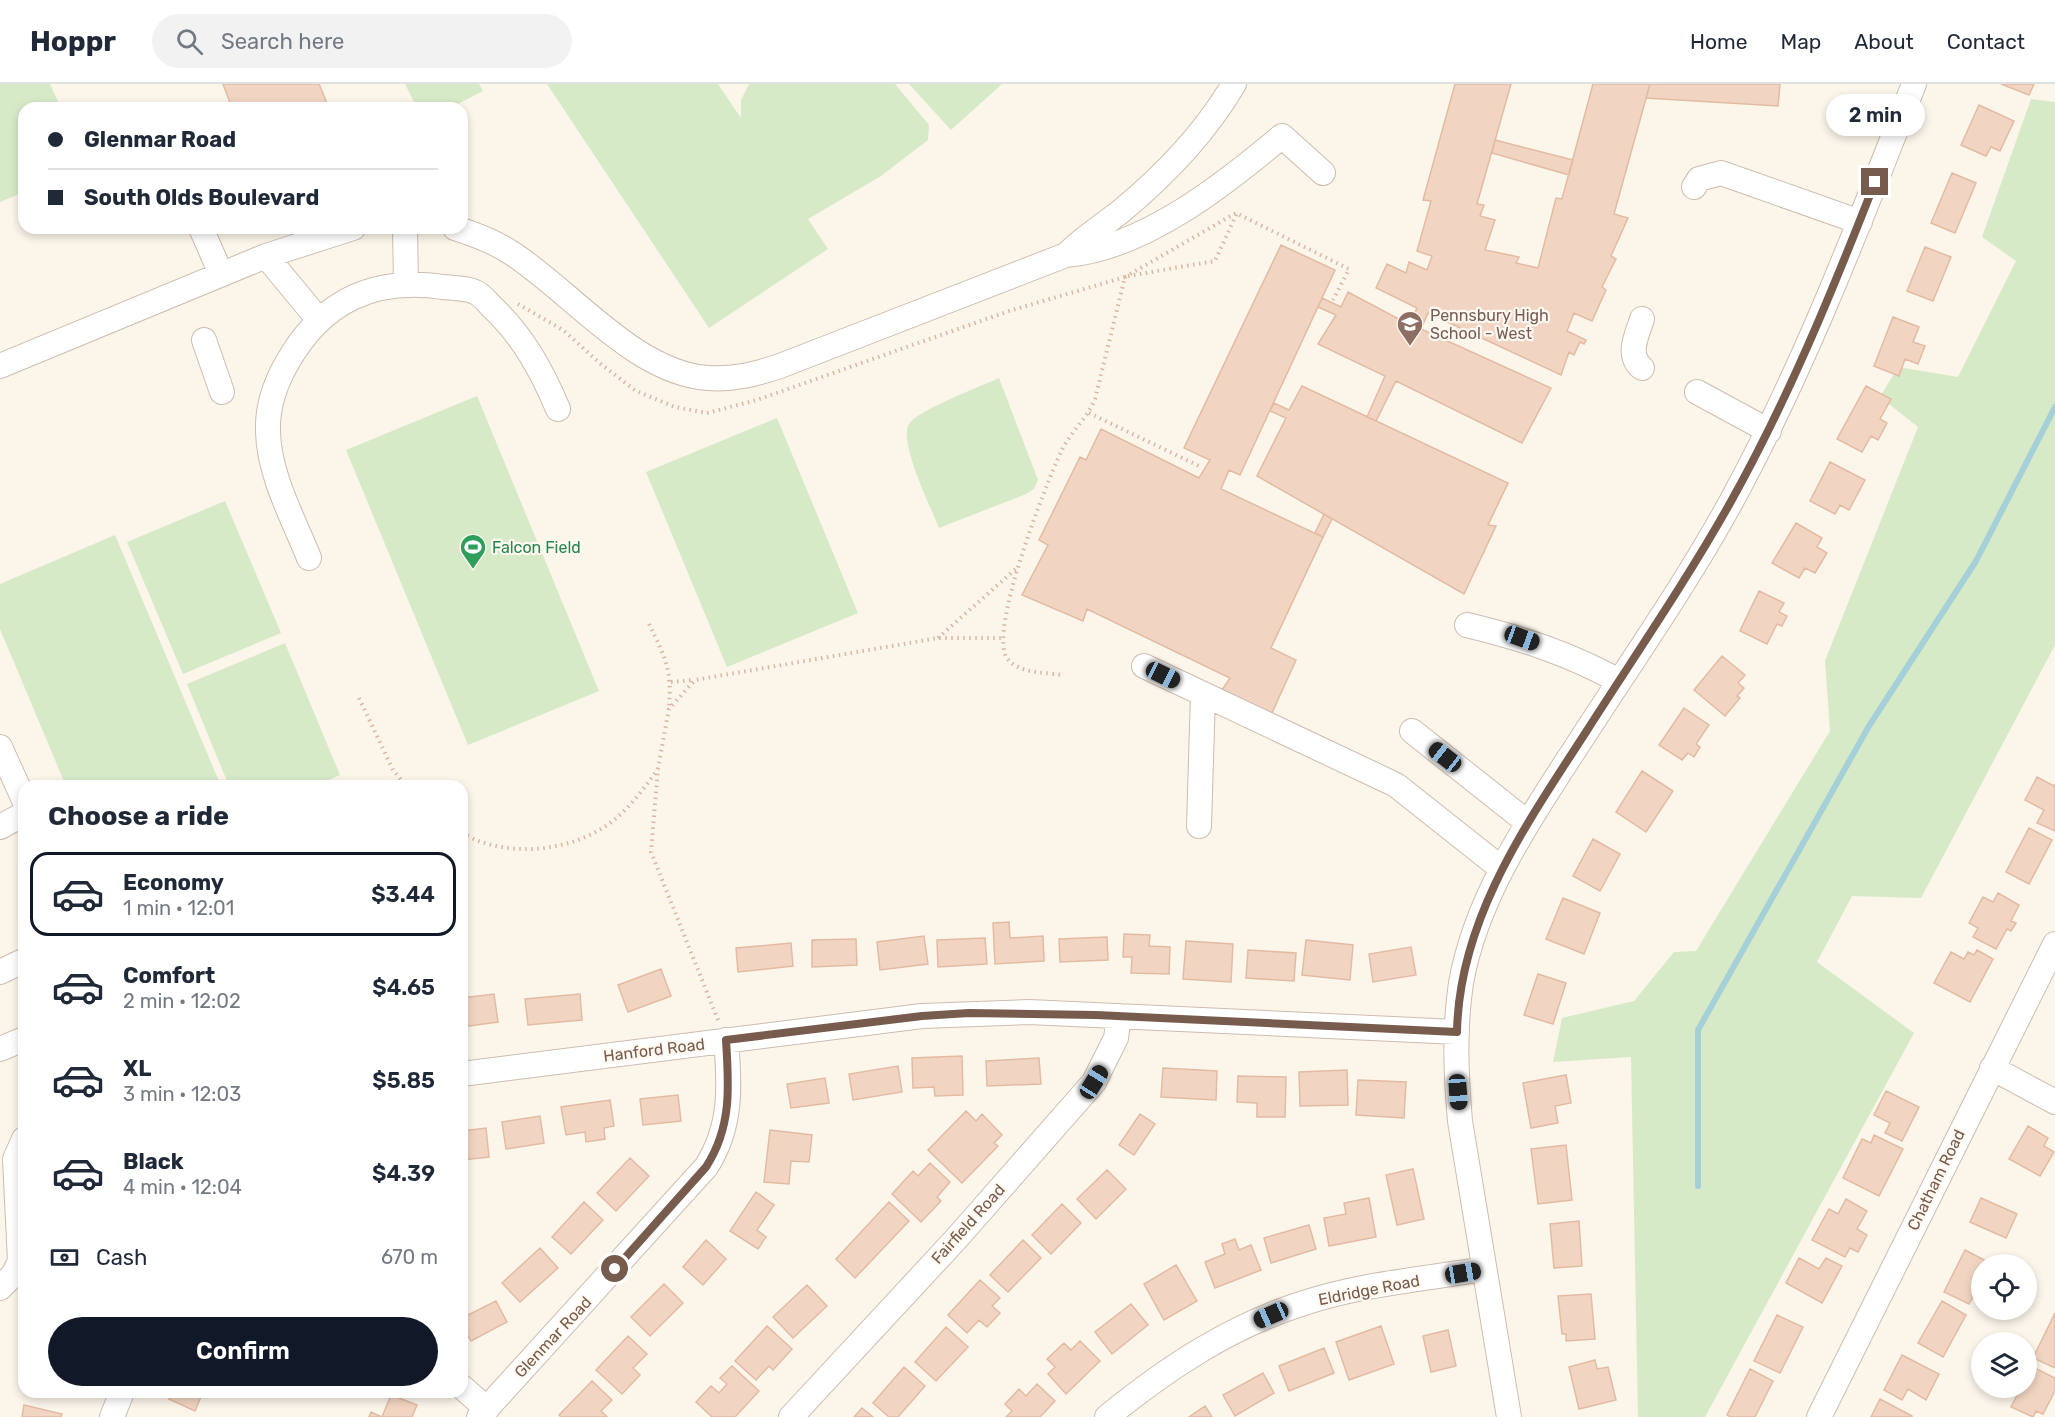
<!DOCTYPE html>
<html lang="en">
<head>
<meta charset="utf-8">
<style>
	:root { --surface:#fff; --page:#f2f2f3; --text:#1f2937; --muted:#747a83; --line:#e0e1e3; --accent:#111827 }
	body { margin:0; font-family:Rubik,sans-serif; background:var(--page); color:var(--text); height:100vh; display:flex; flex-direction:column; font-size:22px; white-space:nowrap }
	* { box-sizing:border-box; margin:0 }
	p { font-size:20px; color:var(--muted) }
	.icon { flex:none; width:33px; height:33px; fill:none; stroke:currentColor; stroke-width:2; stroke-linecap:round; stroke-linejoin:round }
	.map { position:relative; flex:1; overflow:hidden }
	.panel { position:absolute; left:18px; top:696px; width:450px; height:618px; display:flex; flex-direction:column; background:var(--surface); border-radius:18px; box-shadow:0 3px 9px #0003 }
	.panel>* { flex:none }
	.guide { position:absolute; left:18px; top:18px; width:450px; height:132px; border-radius:18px; box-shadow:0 3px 9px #0003; display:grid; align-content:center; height:132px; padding:0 30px; background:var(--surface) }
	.buttons { position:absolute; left:1971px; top:1170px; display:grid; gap:12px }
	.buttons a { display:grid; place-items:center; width:66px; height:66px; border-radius:50%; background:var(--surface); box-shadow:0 3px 9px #0003; font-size:30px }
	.end { position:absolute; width:27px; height:27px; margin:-14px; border:8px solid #775c4d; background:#fff; box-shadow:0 0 0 3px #fff }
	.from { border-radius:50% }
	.bubble { position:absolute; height:42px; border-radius:21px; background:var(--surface); box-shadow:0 3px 9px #0003; font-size:20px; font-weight:600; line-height:42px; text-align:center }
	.car { position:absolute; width:18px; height:36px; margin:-18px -9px; border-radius:8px; box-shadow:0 0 4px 2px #0007; background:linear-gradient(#222 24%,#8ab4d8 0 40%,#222 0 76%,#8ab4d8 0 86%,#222 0) }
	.guide b { display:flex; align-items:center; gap:21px; height:57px; font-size:22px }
	.guide b+b { border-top:2px solid var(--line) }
	.guide i { width:15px; height:15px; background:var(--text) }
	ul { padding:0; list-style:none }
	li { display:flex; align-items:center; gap:18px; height:84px; margin:0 12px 9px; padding:0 18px; border:3px solid transparent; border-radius:18px }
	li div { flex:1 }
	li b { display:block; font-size:22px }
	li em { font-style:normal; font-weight:600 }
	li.active { border-color:var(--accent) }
	li>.icon { width:54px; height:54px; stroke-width:1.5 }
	h2 { padding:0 30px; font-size:27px; line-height:72px }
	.pay { display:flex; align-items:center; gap:15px; height:66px; padding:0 30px; font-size:22px }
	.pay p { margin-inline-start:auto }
	.button { display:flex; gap:12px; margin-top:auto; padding:12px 30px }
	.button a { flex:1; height:69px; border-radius:36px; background:var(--accent); color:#fff; font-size:24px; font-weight:600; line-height:69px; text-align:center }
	header { display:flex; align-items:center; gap:36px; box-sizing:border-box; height:84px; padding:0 30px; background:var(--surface); border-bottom:2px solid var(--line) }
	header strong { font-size:28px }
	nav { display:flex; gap:33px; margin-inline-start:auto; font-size:21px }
	.search { width:420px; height:54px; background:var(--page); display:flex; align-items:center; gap:15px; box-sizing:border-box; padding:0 21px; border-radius:33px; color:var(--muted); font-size:22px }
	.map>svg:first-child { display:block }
	.green { fill:#d6eac8 }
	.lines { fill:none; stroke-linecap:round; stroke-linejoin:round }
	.stream { stroke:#a5d0d8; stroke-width:6 }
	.building { fill:#f1d5c2; stroke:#e3bba3; stroke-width:1.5 }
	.minor-casing { stroke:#cebdaf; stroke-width:26 }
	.path { stroke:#d7b8a5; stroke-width:4; stroke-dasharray:1.5 4.5; stroke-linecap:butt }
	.minor { stroke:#fff; stroke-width:24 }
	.route { stroke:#775c4d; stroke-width:8 }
	.labels { text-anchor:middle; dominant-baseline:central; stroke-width:4.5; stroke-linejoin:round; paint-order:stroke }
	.education-label { font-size:16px; fill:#785e54; stroke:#fff9f1; text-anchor:start }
	.leisure-label { font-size:16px; fill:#27864d; stroke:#fff9f1; text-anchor:start }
	.street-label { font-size:16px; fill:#775c4d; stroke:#fff9f1 }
</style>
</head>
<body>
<header>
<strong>Hoppr</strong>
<div class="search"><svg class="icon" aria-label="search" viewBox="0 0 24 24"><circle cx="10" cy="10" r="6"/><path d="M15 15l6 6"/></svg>Search here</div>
<nav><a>Home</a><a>Map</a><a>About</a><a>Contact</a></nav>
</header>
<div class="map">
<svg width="2055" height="1333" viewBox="0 0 2055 1333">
	<rect width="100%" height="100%" fill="#fcf5ea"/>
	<!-- green -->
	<path class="green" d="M0,0H50L61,24H24V108L0,118Z
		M405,0H479L483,7L450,24H417Z
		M547,0H718L741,34V16L749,0H895L929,41L928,56L881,92L808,135L828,165L709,244Z
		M909,0H1002L951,46Z
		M2031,15L2055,18V561L1921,814L1852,812L1817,878L1914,949L1705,1333H1638L1631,973L1553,978L1562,934L1634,917L1674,868L1696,867L1830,647L1825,577L1918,343L1880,313L1898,283L1958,293L2016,177L1982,153Z
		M999,294L1038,396L1034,405L1026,410L939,444C931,424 898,357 909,340C918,326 982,302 999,294Z
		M477,312L599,607L468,661L346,366Z
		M777,334L858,529L727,583L646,388Z
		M225,417L281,549L183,590L127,458Z
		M115,451L221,702H66L0,545V500Z
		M285,559L340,691L315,702H229L187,600Z"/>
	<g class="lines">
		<!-- stream -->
		<path class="stream" d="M1698,1102V946L1869,642L1976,477L2055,323"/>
	</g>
	<!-- building -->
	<path class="building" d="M223,0H319L329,24H232Z
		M1455,0H1511L1477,120L1484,121L1480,132L1495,136L1485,166L1519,173L1516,179L1538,184L1556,114L1562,115L1593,0H1650L1614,130L1628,134L1611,172L1616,175L1602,203L1606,206L1592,237L1574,229L1567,247L1586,256L1584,260L1580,258L1574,271L1569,268L1561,291L1428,229L1421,245L1551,304L1522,359L1396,297L1376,337L1367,333L1385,292L1318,260L1336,231L1318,223L1322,214L1341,223L1348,208L1410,241L1417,224L1376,204L1387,180L1406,189L1409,178L1427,186L1432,172L1417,167L1431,117L1423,116Z
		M1650,0H1780L1778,22L1646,14Z
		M2001,0H2034L2029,11Z
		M1979,21L2014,37L2000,67L1991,63L1986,72L1961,61Z
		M1495,56L1573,76L1569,91L1492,69Z
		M1952,89L1976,99L1955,149L1931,139Z
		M1281,161L1335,186L1240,391L1229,386L1221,405L1323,453L1271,564L1296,576L1271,631L1222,606L1230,594L1087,525L1083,537L1022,511L1048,461L1039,456L1080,373L1086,376L1101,345L1199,394L1210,376L1184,364Z
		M1925,163L1951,173L1933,217L1907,207Z
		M1893,233L1919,243L1913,258L1925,262L1918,280L1905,275L1899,292L1874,282Z
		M1302,302L1508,399L1488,441L1496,442L1464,510L1257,392L1286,334L1270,327L1274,319L1289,326Z
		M1866,302L1891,315L1880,335L1887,339L1878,356L1871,352L1862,368L1837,355Z
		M1830,378L1865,396L1849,426L1840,421L1835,430L1810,417Z
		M1324,430L1332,435L1323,453L1315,449Z
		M1796,439L1822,454L1817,463L1827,469L1815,489L1805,484L1799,494L1772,479Z
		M1759,507L1784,519L1779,528L1787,532L1782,542L1777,540L1767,560L1740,547Z
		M1722,572L1745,591L1738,599L1744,604L1737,612L1740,614L1725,632L1694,606Z
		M1684,624L1709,641L1696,660L1700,663L1694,673L1688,669L1682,676L1659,661Z
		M1642,687L1673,707L1646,748L1616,728Z
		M2037,693L2054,702L2055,700V747L2037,739L2044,726L2025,716Z
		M2029,744L2052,756L2029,800L2006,788Z
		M1593,755L1620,770L1600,807L1573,792Z
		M1998,809L2019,821L2011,837L2016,839L2011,847L2007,845L1996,865L1973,853L1978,844L1969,839L1983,813L1993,818Z
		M1563,814L1600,829L1584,870L1546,855Z
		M1009,838L1010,854L1043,852L1044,877L995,880L993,839Z
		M1124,850L1150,851L1149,862L1170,863L1169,890L1131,889L1132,873H1123Z
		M924,852L928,880L880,886L877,858Z
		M1107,853L1108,876L1060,878L1059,855Z
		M985,854L987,880L938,883L937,856Z
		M856,855L857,881L812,883V856Z
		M1306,856L1353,861L1350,896L1302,891Z
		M1186,857L1233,860L1231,898L1183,895Z
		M791,859L793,882L738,888L736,864Z
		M1411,863L1416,891L1373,898L1369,870Z
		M1248,866L1296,869L1294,897L1246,894Z
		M1977,866L1993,875L1970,918L1934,899L1951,868L1964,875L1968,868L1974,871Z
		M661,885L671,912L628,928L618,901Z
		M1538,890L1566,899L1553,940L1524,931Z
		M494,910L498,938L462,943V914Z
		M580,910L582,936L528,941L525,915Z
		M962,972L963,1011L935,1012L934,1003L913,1004L912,974Z
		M1039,974L1041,1000L987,1002L986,977Z
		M898,982L902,1008L853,1016L849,990Z
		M1163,984L1217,987L1216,1016L1161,1013Z
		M1347,986L1348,1021L1300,1022L1299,988Z
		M1566,991L1571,1019L1555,1022L1558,1039L1531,1044L1523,999Z
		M1238,992L1286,993L1285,1033H1257V1019L1237,1018Z
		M825,994L829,1019L791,1024L787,1000Z
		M1358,996L1406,998L1404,1034L1356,1031Z
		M1886,1007L1919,1023L1902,1057L1885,1049L1890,1039L1874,1031Z
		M678,1011L681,1037L643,1041L640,1015Z
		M610,1016L614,1042L604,1044L605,1055L586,1058L585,1048L566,1051L561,1023Z
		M966,1027L976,1037L982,1030L1002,1051L994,1059L998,1062L962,1099L928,1066Z
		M1140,1030L1155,1040L1134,1071L1119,1061Z
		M540,1032L544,1059L506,1065L502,1038Z
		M2028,1042L2048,1054L2044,1062L2054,1068L2040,1092L2009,1075Z
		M486,1044L489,1073L462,1076V1047Z
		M770,1046L812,1051L809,1078L791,1077L789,1100L764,1098Z
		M1874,1051L1903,1065L1879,1112L1843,1094L1862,1055L1871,1059Z
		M1566,1061L1572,1116L1538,1120L1531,1065Z
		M630,1074L649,1092L616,1127L597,1109Z
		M930,1079L950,1098L937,1113L941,1117L921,1138L892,1110L913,1087L918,1092Z
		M1413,1085L1424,1135L1397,1141L1386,1091Z
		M1107,1086L1126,1105L1096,1135L1077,1115Z
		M756,1108L774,1121L757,1146L766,1153L758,1165L730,1147Z
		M1369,1114L1376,1153L1329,1162L1324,1134L1346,1130L1344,1119Z
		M1981,1114L2017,1130L2006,1154L1970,1138Z
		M1846,1115L1867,1127L1857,1145L1867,1151L1858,1168L1850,1164L1845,1173L1812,1156L1829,1125L1838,1130Z
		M584,1118L603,1136L571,1170L552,1153Z
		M889,1118L909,1137L855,1194L836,1175Z
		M1062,1120L1081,1139L1051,1170L1032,1151Z
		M1579,1137L1582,1182L1554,1184L1550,1140Z
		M1309,1141L1316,1165L1271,1179L1264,1154Z
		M1235,1155L1239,1166L1251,1161L1261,1186L1215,1204L1205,1178L1225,1170L1222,1160Z
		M706,1156L726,1175L703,1201L683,1183Z
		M1023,1156L1041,1174L1008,1208L990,1191Z
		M540,1164L558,1184L520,1218L502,1199Z
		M1965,1166L1990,1179L1982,1180V1196L1969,1220L1944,1208Z
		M1799,1174L1819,1185L1826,1174L1842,1182L1822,1219L1786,1199Z
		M1176,1181L1197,1217L1164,1236L1144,1200Z
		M980,1196L1000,1214L992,1222L1000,1229L987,1243L979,1236L967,1249L948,1231Z
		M664,1200L683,1219L650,1252L631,1233Z
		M807,1201L827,1222L793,1254L773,1233Z
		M1591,1210L1595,1255L1566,1257V1250H1562L1558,1212Z
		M496,1217L507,1238L471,1257L462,1241V1234Z
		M1942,1217L1966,1231L1943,1273L1918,1259Z
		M1131,1220L1148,1241L1112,1270L1095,1248Z
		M2055,1229V1284L2033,1274Z
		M1777,1231L1803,1243L1780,1289L1754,1277Z
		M767,1242L792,1265L773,1286L769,1282L756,1296L735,1277Z
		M1381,1242L1394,1280L1349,1296L1336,1258Z
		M946,1243L968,1263L936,1297L915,1278Z
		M1448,1246L1456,1282L1431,1288L1423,1252Z
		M628,1252L647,1270L633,1284L640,1291L622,1310L596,1286Z
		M1080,1257L1100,1277L1066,1310L1048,1290L1055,1283L1047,1275L1064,1259L1071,1266Z
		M1324,1264L1334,1289L1289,1307L1279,1282Z
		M1902,1271L1939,1290L1926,1316L1908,1305L1902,1316L1884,1306Z
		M1595,1276L1597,1285L1608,1283L1616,1316L1579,1325L1569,1283Z
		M732,1282L759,1307L735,1333H712L696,1318L711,1302L719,1309L727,1300L720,1294Z
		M2031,1282L2055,1294V1307L2043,1330L2036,1327L2033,1333L2011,1323L2021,1304H2026V1292Z
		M904,1283L925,1302L898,1333H889L873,1319Z
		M1750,1285L1773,1297L1755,1333H1731L1727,1331Z
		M1263,1289L1274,1309L1235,1332L1223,1311Z
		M592,1297L612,1316L601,1327L607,1333H561L559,1331Z
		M1037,1300L1055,1317L1040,1333H1006L1012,1327L1005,1320L1019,1305L1026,1312Z
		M172,1308H203L195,1327L169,1315Z
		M391,1311L417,1321L412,1333H369L371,1328L382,1333Z
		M1880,1315L1912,1332V1333H1871Z
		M24,1321L62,1330L61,1333H22Z
		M1205,1322L1212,1333H1189Z
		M862,1324L873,1333H854Z"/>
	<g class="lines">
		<!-- minor casing -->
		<g class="minor-casing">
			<path id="minor" d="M1694,103L1699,95L1721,89L1860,138
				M201,144L221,190
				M405,144L406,201
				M455,144C474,150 493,157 510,168C570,206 634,289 708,294C733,296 756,290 780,282L1066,171C1083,154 1102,142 1120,128C1164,92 1205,49 1234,0
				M1066,171C1143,165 1225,100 1282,52L1323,89
				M266,172L318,235
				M204,256L222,308
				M0,282L266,172L353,144
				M1642,284C1626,271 1637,251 1642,235
				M1697,308L1769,347
				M309,474C293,434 269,391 268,348C267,324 275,300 287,279C322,217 373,193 443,203C453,204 466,204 475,208C481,210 487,218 492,223C523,252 542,287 558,325
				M1467,541C1521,554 1570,570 1619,597
				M1144,582L1396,701L1502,785
				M1412,647L1527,738
				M0,663L24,716
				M1199,742L1203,610
				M0,743L24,730
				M0,888L23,877
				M0,965L24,955
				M1992,984L2055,1018
				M462,990L922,932L1029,928L1457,948
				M0,1204L13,1191L20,1177L15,1075L24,1055
				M462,1303L487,1325
				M112,1333L122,1308
				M479,1333L706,1083C732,1043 730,1002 726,956
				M791,1333L956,1155L1094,998L1116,954L1119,932
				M1107,1333C1166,1285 1230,1242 1304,1219C1362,1200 1424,1195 1484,1185
				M1509,1333L1460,1037C1456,991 1454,946 1461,899C1476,813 1530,734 1577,662C1629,581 1685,502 1731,418C1804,284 1858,142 1914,0
				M1819,1333L2055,860"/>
		</g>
		<!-- path -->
		<path class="path" d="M1128,192L1215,177L1237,129
			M1125,193L1236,129L1349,185L1333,216
			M518,220L563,246L602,281L636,307L675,323L707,329L757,316L1009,227L1125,193L1095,315C1087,335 1070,348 1061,368C1046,400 988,547 1007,574C1018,590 1045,588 1062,591
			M1089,329L1201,383
			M649,540C666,575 672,585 669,625
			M938,554L1018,483
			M671,598L694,596
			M359,614L393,686L406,702
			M462,749C503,773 561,769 601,745C625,731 642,707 658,685
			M718,936L651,768L658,684L669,625L695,596L938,554H1002"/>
		<!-- minor -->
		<use href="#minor" class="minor"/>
	</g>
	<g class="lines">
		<!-- route -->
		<path class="route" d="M615,1185L706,1083C732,1043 729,1002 726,956L922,932L969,929L1096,931L1457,948C1459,835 1527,739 1586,648C1634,573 1685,499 1729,421C1787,318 1832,208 1875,98"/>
	</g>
	<!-- icons -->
	<defs>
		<g id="school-pin" transform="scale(1.35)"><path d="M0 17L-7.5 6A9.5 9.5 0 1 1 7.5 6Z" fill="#8d6e63" stroke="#fff9f1"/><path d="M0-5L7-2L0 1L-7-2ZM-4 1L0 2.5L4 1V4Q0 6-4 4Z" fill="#fff"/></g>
		<g id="stadium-pin" transform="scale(1.35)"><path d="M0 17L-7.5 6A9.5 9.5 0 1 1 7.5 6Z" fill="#2e9e5b" stroke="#fff9f1"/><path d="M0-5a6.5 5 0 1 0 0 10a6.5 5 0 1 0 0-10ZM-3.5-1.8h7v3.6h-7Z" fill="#fff"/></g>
	</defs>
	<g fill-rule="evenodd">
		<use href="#school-pin" x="1410" y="240"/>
		<use href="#stadium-pin" x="473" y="463"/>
	</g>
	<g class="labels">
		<!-- education labels -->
		<g class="education-label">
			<text x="1430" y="231">Pennsbury High<tspan x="1430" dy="18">School - West</tspan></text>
		</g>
		<!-- leisure labels -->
		<g class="leisure-label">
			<text x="492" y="463">Falcon Field</text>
		</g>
		<!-- street labels -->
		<g class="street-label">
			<text transform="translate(654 966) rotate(-7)">Hanford Road</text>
			<text transform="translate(1936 1096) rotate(-64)">Chatham Road</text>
			<text transform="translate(968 1140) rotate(-48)">Fairfield Road</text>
			<text transform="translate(1369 1206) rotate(-11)">Eldridge Road</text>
			<text transform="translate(553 1253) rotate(-47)">Glenmar Road</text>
		</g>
	</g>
</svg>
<div class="buttons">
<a><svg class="icon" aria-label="locate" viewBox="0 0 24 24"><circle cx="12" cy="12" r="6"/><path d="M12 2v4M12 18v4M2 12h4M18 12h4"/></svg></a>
<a><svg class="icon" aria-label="layers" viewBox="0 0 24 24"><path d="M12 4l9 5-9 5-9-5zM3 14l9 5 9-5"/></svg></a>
</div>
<i class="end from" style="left:615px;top:1185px"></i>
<i class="end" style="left:1875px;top:98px"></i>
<div class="bubble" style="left:1826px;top:10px;width:99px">2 min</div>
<i class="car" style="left:1522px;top:554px;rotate:110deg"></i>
<i class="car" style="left:1163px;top:591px;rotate:116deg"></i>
<i class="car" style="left:1445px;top:673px;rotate:308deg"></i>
<i class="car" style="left:1094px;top:998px;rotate:32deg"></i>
<i class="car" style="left:1458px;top:1008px;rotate:176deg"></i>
<i class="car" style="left:1463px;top:1189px;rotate:81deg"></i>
<i class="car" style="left:1271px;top:1231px;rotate:246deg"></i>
<div class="guide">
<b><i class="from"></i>Glenmar Road</b>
<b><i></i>South Olds Boulevard</b>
</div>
<section class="panel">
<h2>Choose a ride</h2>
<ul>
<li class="active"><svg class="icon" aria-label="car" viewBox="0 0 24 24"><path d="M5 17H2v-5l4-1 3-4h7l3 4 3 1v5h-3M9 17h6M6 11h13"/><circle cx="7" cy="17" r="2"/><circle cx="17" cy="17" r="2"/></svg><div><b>Economy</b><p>1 min · 12:01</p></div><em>$3.44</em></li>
<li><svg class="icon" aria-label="car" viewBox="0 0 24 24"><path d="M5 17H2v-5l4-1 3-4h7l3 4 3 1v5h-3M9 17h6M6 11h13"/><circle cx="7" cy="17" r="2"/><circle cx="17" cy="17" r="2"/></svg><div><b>Comfort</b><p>2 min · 12:02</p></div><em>$4.65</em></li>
<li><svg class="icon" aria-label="car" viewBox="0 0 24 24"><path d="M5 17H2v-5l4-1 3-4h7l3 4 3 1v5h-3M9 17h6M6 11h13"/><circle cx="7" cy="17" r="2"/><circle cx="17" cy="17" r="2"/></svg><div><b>XL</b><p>3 min · 12:03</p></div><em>$5.85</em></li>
<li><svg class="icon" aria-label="car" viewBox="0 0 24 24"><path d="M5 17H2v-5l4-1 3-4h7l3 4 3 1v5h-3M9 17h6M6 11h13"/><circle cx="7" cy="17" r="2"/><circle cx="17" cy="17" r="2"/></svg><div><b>Black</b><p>4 min · 12:04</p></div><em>$4.39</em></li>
</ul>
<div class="pay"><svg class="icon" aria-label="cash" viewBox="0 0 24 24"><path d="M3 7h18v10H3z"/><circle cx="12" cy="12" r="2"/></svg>Cash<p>670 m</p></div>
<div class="button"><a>Confirm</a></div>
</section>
</div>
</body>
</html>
